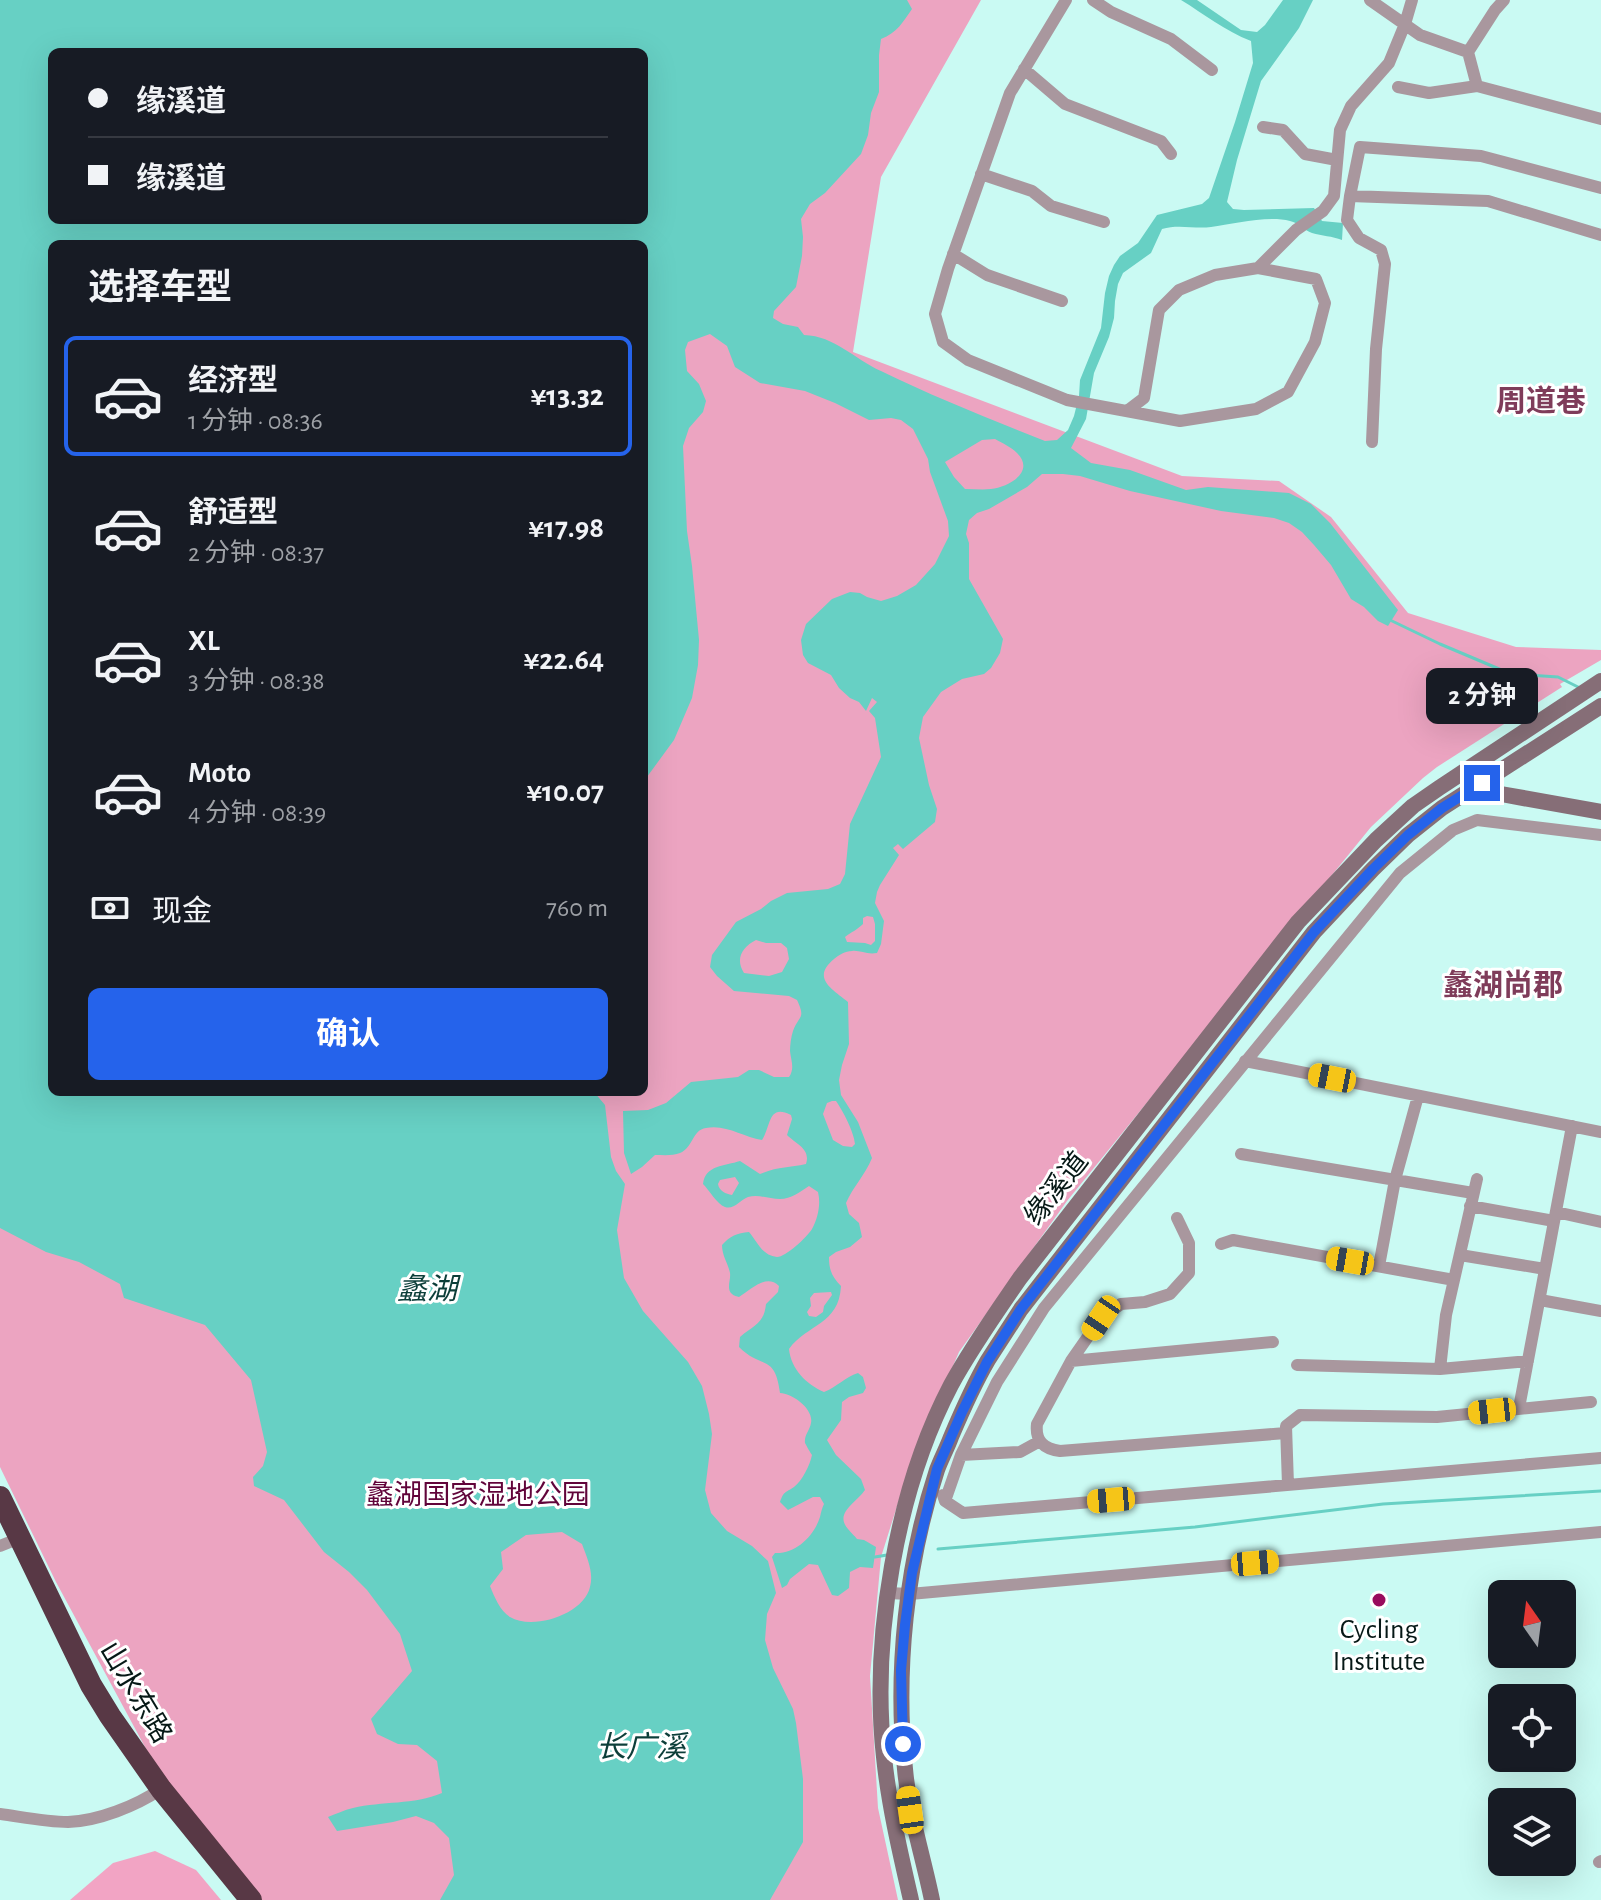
<!DOCTYPE html>
<html lang="zh">
<head>
<meta charset="utf-8">
<style>
	:root { --surface:#171b24; --page:#242831; --text:#f1f3f6; --muted:#9ea1a6; --line:#363941; --accent:#2563eb }
	body { margin:0; font-family:"Alegreya Sans","Noto Sans SC",sans-serif; background:var(--page); color:var(--text); height:100vh; display:flex; flex-direction:column; font-size:30px; white-space:nowrap }
	* { box-sizing:border-box; margin:0 }
	p { font-size:26px; color:var(--muted) }
	.icon { flex:none; width:44px; height:44px; fill:none; stroke:currentColor; stroke-width:2; stroke-linecap:round; stroke-linejoin:round }
	.map { position:relative; flex:1; overflow:hidden }
	.sheet { position:absolute; left:48px; top:240px; width:600px; height:856px; display:flex; flex-direction:column; background:var(--surface); border-radius:12px; box-shadow:0 8px 32px #0002 }
	.sheet>* { flex:none }
	.top-card { position:absolute; left:48px; top:48px; width:600px; height:176px; border-radius:12px; box-shadow:0 8px 32px #0002; display:grid; align-content:center; height:176px; padding:0 40px; background:var(--surface) }
	.needle { width:52px; rotate:346deg }
	.buttons { position:absolute; left:1488px; top:1580px; display:grid; gap:16px }
	.buttons a { display:grid; place-items:center; width:88px; height:88px; border-radius:12px; background:var(--surface); box-shadow:0 8px 32px #0002; font-size:40px }
	.end { position:absolute; width:36px; height:36px; margin:-18px; border:10px solid #2563eb; background:#fff; box-shadow:0 0 0 4px #fff }
	.from { border-radius:50% }
	.bubble { position:absolute; height:56px; border-radius:12px; background:var(--surface); box-shadow:0 8px 32px #0002; font-size:26px; font-weight:700; line-height:56px; text-align:center }
	.car { position:absolute; width:24px; height:48px; margin:-24px -12px; border-radius:10px; box-shadow:0 0 6px 2px #0007; background:linear-gradient(#f5c518 24%,#345 0 40%,#f5c518 0 76%,#345 0 86%,#f5c518 0) }
	.top-card b { display:flex; align-items:center; gap:28px; height:76px; font-size:30px }
	.top-card b+b { border-top:2px solid var(--line) }
	.top-card i { width:20px; height:20px; background:var(--text) }
	ul { padding:0; list-style:none }
	li { display:flex; align-items:center; gap:24px; height:120px; margin:0 16px 12px; padding:0 24px; border:4px solid transparent; border-radius:12px }
	li div { flex:1 }
	li b { display:block; font-size:30px }
	li em { font-style:normal; font-weight:700 }
	li.current { border-color:var(--accent) }
	li>.icon { width:72px; height:72px; stroke-width:1.5 }
	h2 { padding:0 40px; font-size:36px; line-height:96px }
	.pay { display:flex; align-items:center; gap:20px; height:88px; padding:0 40px; font-size:30px }
	.pay p { margin-inline-start:auto }
	.primary-button { display:flex; gap:16px; margin-top:auto; padding:16px 40px }
	.primary-button a { flex:1; height:92px; border-radius:12px; background:var(--accent); color:#fff; font-size:32px; font-weight:700; line-height:92px; text-align:center }
	.map>svg:first-child { display:block }
	.green { fill:#eca4c1; fill-rule:evenodd }
	.forest { fill:#f2a4c4 }
	.water { fill:#67d0c4; fill-rule:evenodd }
	.lines { fill:none; stroke-linecap:round; stroke-linejoin:round }
	.stream { stroke:#67d0c4; stroke-width:3 }
	.street { stroke:#a9979e; stroke-width:12 }
	.secondary { stroke:#866e77; stroke-width:16 }
	.highway { stroke:#583845; stroke-width:22 }
	.route { stroke:#2563eb; stroke-width:10 }
	.poi-dot { fill:#990c5e; stroke:#fff; stroke-width:3 }
	.labels { text-anchor:middle; dominant-baseline:central; stroke-width:6; stroke-linejoin:round; paint-order:stroke }
	.street-label { font-size:28px; fill:#061816; stroke:#fff }
	.park-label { font-size:28px; fill:#61043a; stroke:#fff }
	.poi-label { font-size:28px; fill:#061816; stroke:#fff }
	.neighbourhood-label { font-size:30px; font-weight:bold; fill:#7f3c5a; stroke:#fff }
	.water-label { font-size:30px; font-style:italic; fill:#0c3e39; stroke:#fff }
</style>
</head>
<body>
<div class="map">
<svg width="1601" height="1900" viewBox="0 0 1601 1900">
	<rect width="100%" height="100%" fill="#cafaf3"/>
	<!-- green -->
	<path class="green" d="M0,0H981L881,177L853,352L1182,476L1279,481L1331,517L1408,613L1516,647L1601,650V660L1560,684L1562,687L1437,767L1423,778L1371,827L1067,1201L959,1352L910,1465L881,1557L870,1676L878,1808L898,1900H262L159,1773L56,1582L0,1467ZM52,52H644V220H52ZM52,244H644V1092H52Z"/>
	<!-- forest -->
	<path class="forest" d="M155,1851L196,1870L221,1900H70L113,1863Z"/>
	<!-- water -->
	<path class="water" d="M0,0H907L912,9C903,22 897,33 881,39L879,55V92L871,113L868,135L861,154L825,193L810,204L801,219L803,237L802,256L796,287L774,311L773,318L783,324L798,327L804,335C835,336 854,359 881,371C934,397 990,419 1045,441L1057,440L1068,430L1074,416L1079,396L1080,380L1101,328L1105,293L1109,276L1114,265L1120,256L1138,243L1157,215L1202,204L1209,198L1235,122L1253,63L1251,41C1225,31 1204,14 1181,0H1197L1241,30L1257,32L1265,25L1283,0H1313L1299,28L1261,81L1237,160L1227,202L1233,209L1244,210L1314,208L1322,221L1343,223L1342,240C1332,236 1322,236 1312,233C1304,230 1299,223 1290,221C1268,215 1233,224 1211,227C1194,229 1178,224 1162,229L1151,253L1123,273L1118,284L1115,301L1114,318L1109,337L1094,373L1086,419L1071,448L1091,463L1130,470L1186,490L1208,487L1289,493L1311,504L1330,523L1398,610L1388,626L1378,621L1364,607L1351,599L1331,565L1314,545L1302,532L1289,523L1274,518L1221,511L1130,491L1080,476L1063,474H1042L1027,487L989,509L977,513L969,520L966,534L969,543V579L1003,639L1000,653L991,668L984,674L962,679L941,692L923,717L919,738L929,785L937,809L935,822L903,849L898,844L893,848L899,855L880,885L877,892L875,903L884,921L881,944L877,953C867,955 860,950 852,951C845,951 839,955 834,959C811,978 832,989 848,1002L849,1044L842,1065L839,1080L841,1095L858,1122L872,1158C865,1175 853,1187 846,1203L849,1214L859,1223L862,1237L850,1247L836,1252L829,1257C829,1270 832,1277 841,1286C839,1325 807,1324 789,1349C791,1369 806,1384 824,1392C837,1387 845,1377 858,1373L863,1377L866,1388L863,1393L849,1397L842,1402L841,1420L827,1440L836,1455L861,1479L865,1490C856,1503 834,1513 848,1529C851,1533 855,1536 857,1539L864,1540L876,1547L873,1568L860,1567L850,1572L849,1588L838,1596L832,1595L818,1565L809,1564L790,1579L787,1585L782,1588L772,1557L775,1553C796,1554 814,1536 820,1517C821,1512 822,1508 824,1504L820,1497H813L788,1510L780,1502C784,1491 785,1493 794,1487C802,1481 810,1465 812,1455C811,1454 806,1445 805,1443C804,1435 810,1430 811,1423C814,1409 792,1393 780,1393C775,1353 762,1370 739,1347L740,1337C754,1325 764,1324 766,1304L778,1292L779,1286C766,1273 751,1290 739,1297C737,1296 734,1296 732,1294C726,1289 731,1280 730,1273C728,1263 722,1256 722,1245C730,1236 737,1233 749,1232C757,1241 762,1256 777,1257C786,1257 807,1237 812,1229C818,1218 821,1204 818,1192L809,1186C800,1192 791,1199 780,1199C769,1199 759,1194 748,1197C740,1200 734,1210 725,1207C717,1204 709,1190 703,1184C705,1165 725,1166 740,1161L760,1174C779,1166 789,1168 806,1164C811,1149 796,1144 787,1135L792,1119L791,1115C768,1103 771,1126 762,1140C743,1137 726,1124 706,1128C692,1130 693,1148 680,1153C673,1156 663,1155 655,1155L642,1167L631,1174L624,1153L623,1111L648,1110L666,1103L691,1082L738,1077L749,1070H759L774,1077H789C795,1068 791,1061 790,1051C790,1045 791,1037 793,1031C799,1015 806,1019 797,1000L789,996L734,991L717,976L710,967L712,955L736,922L761,909L771,901L787,893L828,889L840,884L845,874L850,824L881,757L875,718L869,711L877,702L872,698L866,711L859,702L850,698L839,688L831,675L808,663L803,655L801,640L806,624L832,599L850,592L860,593L867,597L881,601L897,596L916,585L935,564L949,536L948,521L930,472L928,459L913,429L901,420L891,418L869,420L835,403L805,391L760,383L735,367L727,346L710,334L688,342L685,350L687,371L699,384L706,401L703,412L689,428L683,446L687,531L692,566L699,640L698,665L692,698L674,740L644,781V244H52V1092H594L605,1105L611,1157L616,1171L625,1184L617,1230L624,1278L643,1311L688,1362L702,1386L709,1414L712,1434L705,1490L711,1513L727,1531L752,1546L768,1561L776,1593L767,1614L765,1640L773,1668L793,1709L796,1723L803,1779V1842L770,1900H440L454,1875L449,1838L434,1823L416,1816L393,1822L337,1831L328,1817C336,1814 344,1810 353,1808C382,1801 414,1805 442,1793L437,1761L417,1745L398,1744L377,1734L371,1719L412,1671L400,1634L367,1590L349,1572L324,1552L284,1500L254,1486L253,1477L263,1466L267,1452L251,1380L205,1325L124,1298L120,1284L79,1262L46,1252L0,1228ZM52,52H644V220H52ZM995,439C1002,443 1011,447 1017,453C1036,472 1008,487 991,489C983,490 974,489 965,489L954,477L945,462L982,440ZM867,916L873,917L875,924V941L871,945L865,943L847,942L845,937C851,932 857,930 863,924V918ZM756,940L766,943H781L787,948L789,959L782,972L769,976L744,973C735,959 742,947 756,940ZM832,1101H836C843,1111 854,1132 855,1144L852,1147L843,1146L833,1140L823,1114L827,1103ZM735,1177L739,1183L732,1195C726,1194 719,1191 718,1184L720,1180ZM831,1292L832,1295L824,1306L823,1312L816,1317L809,1316L807,1312L811,1306L810,1298L814,1293ZM562,1532L582,1544C587,1558 594,1572 590,1587C584,1614 533,1631 510,1617C500,1611 494,1596 490,1586L503,1569L501,1552L526,1535Z"/>
	<g class="lines">
		<!-- stream -->
		<path class="stream" d="M1390,620L1440,644L1511,674L1558,677L1580,688
			M938,1549L1195,1527L1383,1504L1601,1491
			M875,1557L887,1555"/>
		<!-- street -->
		<path class="street" d="M1066,0L1010,93L948,269L935,314L943,342L968,360L1067,400L1180,421L1256,409L1288,392L1315,342L1325,303L1316,279L1258,268
			M1093,0L1111,12L1171,39L1212,70
			M1370,0L1420,35L1468,52L1477,86L1601,119
			M1468,52L1495,10L1504,0
			M1024,69L1065,104L1161,141L1171,154
			M1398,87L1429,93L1477,86
			M1263,127L1283,130L1305,154L1337,160
			M981,174L1032,191L1051,206L1104,222
			M1601,188L1481,156L1360,147L1350,196L1488,201L1601,235
			M1350,196L1347,220L1359,238L1381,250L1385,264L1376,349L1372,442
			M953,254L987,275L1062,301
			M1127,411L1144,398L1159,310L1179,290L1215,275L1258,268L1296,230L1323,211L1334,196L1340,130L1351,106L1389,63L1405,24L1412,0
			M1245,1061L1601,1132
			M1241,1154L1473,1193
			M1470,1206L1554,1221
			M1556,1212L1601,1222
			M1177,1218L1189,1243V1273L1170,1294L1145,1302L1121,1304L1101,1318L1071,1361L1037,1424C1035,1441 1044,1449 1060,1451L1286,1433
			M1221,1244L1233,1240L1454,1280
			M1460,1255L1545,1269
			M1379,1266L1395,1180L1418,1096
			M1540,1300L1601,1311
			M1071,1361L1273,1342
			M1297,1365L1440,1369L1528,1361
			M1440,1369L1446,1315L1477,1179
			M1519,1408L1572,1126
			M961,1455L1020,1452L1040,1441
			M1288,1485L1286,1426L1300,1415L1437,1417L1591,1402
			M943,1495L945,1501L963,1513L1601,1458
			M945,1501L961,1455L997,1382L1044,1308L1400,873L1453,830L1477,820L1601,835
			M0,1546L20,1538
			M888,1593L910,1594L1601,1532
			M0,1814C22,1817 46,1822 68,1822C98,1821 136,1806 161,1789
			M1599,1862L1601,1861"/>
		<!-- secondary -->
		<path class="secondary" d="M1477,778L1501,794L1601,812
			M911,1900C900,1852 889,1805 884,1757C871,1639 896,1490 951,1385C971,1348 996,1313 1020,1278L1298,922L1376,840L1413,806L1439,788L1601,681
			M932,1900C923,1856 909,1814 905,1769C895,1671 906,1564 937,1470C941,1459 947,1448 951,1437C962,1411 974,1384 988,1360C999,1343 1010,1326 1021,1309L1314,932L1373,869L1408,835L1442,808L1601,706"/>
		<!-- highway -->
		<path class="highway" d="M0,1497L91,1685L110,1716L161,1789L251,1900"/>
	</g>
	<g class="lines">
		<!-- route -->
		<path class="route" d="M903,1744L901,1670L905,1625L912,1573L937,1469L962,1412L987,1362L1021,1309L1314,932L1373,869L1408,835L1442,808L1482,783"/>
	</g>
	<!-- markers -->
	<circle class="poi-dot" cx="1379" cy="1600" r="8"/>
	<g class="labels">
		<!-- street labels -->
		<g class="street-label">
			<text transform="translate(1057 1189) rotate(-52)">缘溪道</text>
			<text transform="translate(135 1693) rotate(59)">山水东路</text>
		</g>
		<!-- park labels -->
		<g class="park-label">
			<text x="478" y="1496">蠡湖国家湿地公园</text>
		</g>
		<!-- poi labels -->
		<g class="poi-label">
			<text x="1379" y="1630">Cycling<tspan x="1379" dy="32">Institute</tspan></text>
		</g>
		<!-- neighbourhood labels -->
		<g class="neighbourhood-label">
			<text x="1541" y="402">周道巷</text>
			<text x="1503" y="986">蠡湖尚郡</text>
		</g>
		<!-- water labels -->
		<g class="water-label">
			<text x="427" y="1290">蠡湖</text>
			<text x="641" y="1748">长广溪</text>
		</g>
	</g>
</svg>
<div class="buttons">
<a><svg class="needle" viewBox="-14 -14 28 28"><path d="M0-13l5 13h-10z" fill="#e53935"/><path d="M0 13l5-13h-10z" fill="#9ea1a6"/></svg></a>
<a><svg class="icon" aria-label="locate" viewBox="0 0 24 24"><circle cx="12" cy="12" r="6"/><path d="M12 2v4M12 18v4M2 12h4M18 12h4"/></svg></a>
<a><svg class="icon" aria-label="layers" viewBox="0 0 24 24"><path d="M12 4l9 5-9 5-9-5zM3 14l9 5 9-5"/></svg></a>
</div>
<i class="end from" style="left:903px;top:1744px"></i>
<i class="end" style="left:1482px;top:783px"></i>
<div class="bubble" style="left:1426px;top:668px;width:112px">2 分钟</div>
<i class="car" style="left:1332px;top:1078px;rotate:281deg"></i>
<i class="car" style="left:1350px;top:1261px;rotate:280deg"></i>
<i class="car" style="left:1101px;top:1318px;rotate:214deg"></i>
<i class="car" style="left:1492px;top:1411px;rotate:264deg"></i>
<i class="car" style="left:1111px;top:1500px;rotate:265deg"></i>
<i class="car" style="left:1255px;top:1563px;rotate:85deg"></i>
<i class="car" style="left:910px;top:1810px;rotate:352deg"></i>
<div class="top-card">
<b><i class="from"></i>缘溪道</b>
<b><i></i>缘溪道</b>
</div>
<section class="sheet">
<h2>选择车型</h2>
<ul>
<li class="current"><svg class="icon" aria-label="car" viewBox="0 0 24 24"><path d="M5 17H2v-5l4-1 3-4h7l3 4 3 1v5h-3M9 17h6M6 11h13"/><circle cx="7" cy="17" r="2"/><circle cx="17" cy="17" r="2"/></svg><div><b>经济型</b><p>1 分钟 · 08:36</p></div><em>¥13.32</em></li>
<li><svg class="icon" aria-label="car" viewBox="0 0 24 24"><path d="M5 17H2v-5l4-1 3-4h7l3 4 3 1v5h-3M9 17h6M6 11h13"/><circle cx="7" cy="17" r="2"/><circle cx="17" cy="17" r="2"/></svg><div><b>舒适型</b><p>2 分钟 · 08:37</p></div><em>¥17.98</em></li>
<li><svg class="icon" aria-label="car" viewBox="0 0 24 24"><path d="M5 17H2v-5l4-1 3-4h7l3 4 3 1v5h-3M9 17h6M6 11h13"/><circle cx="7" cy="17" r="2"/><circle cx="17" cy="17" r="2"/></svg><div><b>XL</b><p>3 分钟 · 08:38</p></div><em>¥22.64</em></li>
<li><svg class="icon" aria-label="car" viewBox="0 0 24 24"><path d="M5 17H2v-5l4-1 3-4h7l3 4 3 1v5h-3M9 17h6M6 11h13"/><circle cx="7" cy="17" r="2"/><circle cx="17" cy="17" r="2"/></svg><div><b>Moto</b><p>4 分钟 · 08:39</p></div><em>¥10.07</em></li>
</ul>
<div class="pay"><svg class="icon" aria-label="cash" viewBox="0 0 24 24"><path d="M3 7h18v10H3z"/><circle cx="12" cy="12" r="2"/></svg>现金<p>760 m</p></div>
<div class="primary-button"><a>确认</a></div>
</section>
</div>
</body>
</html>
